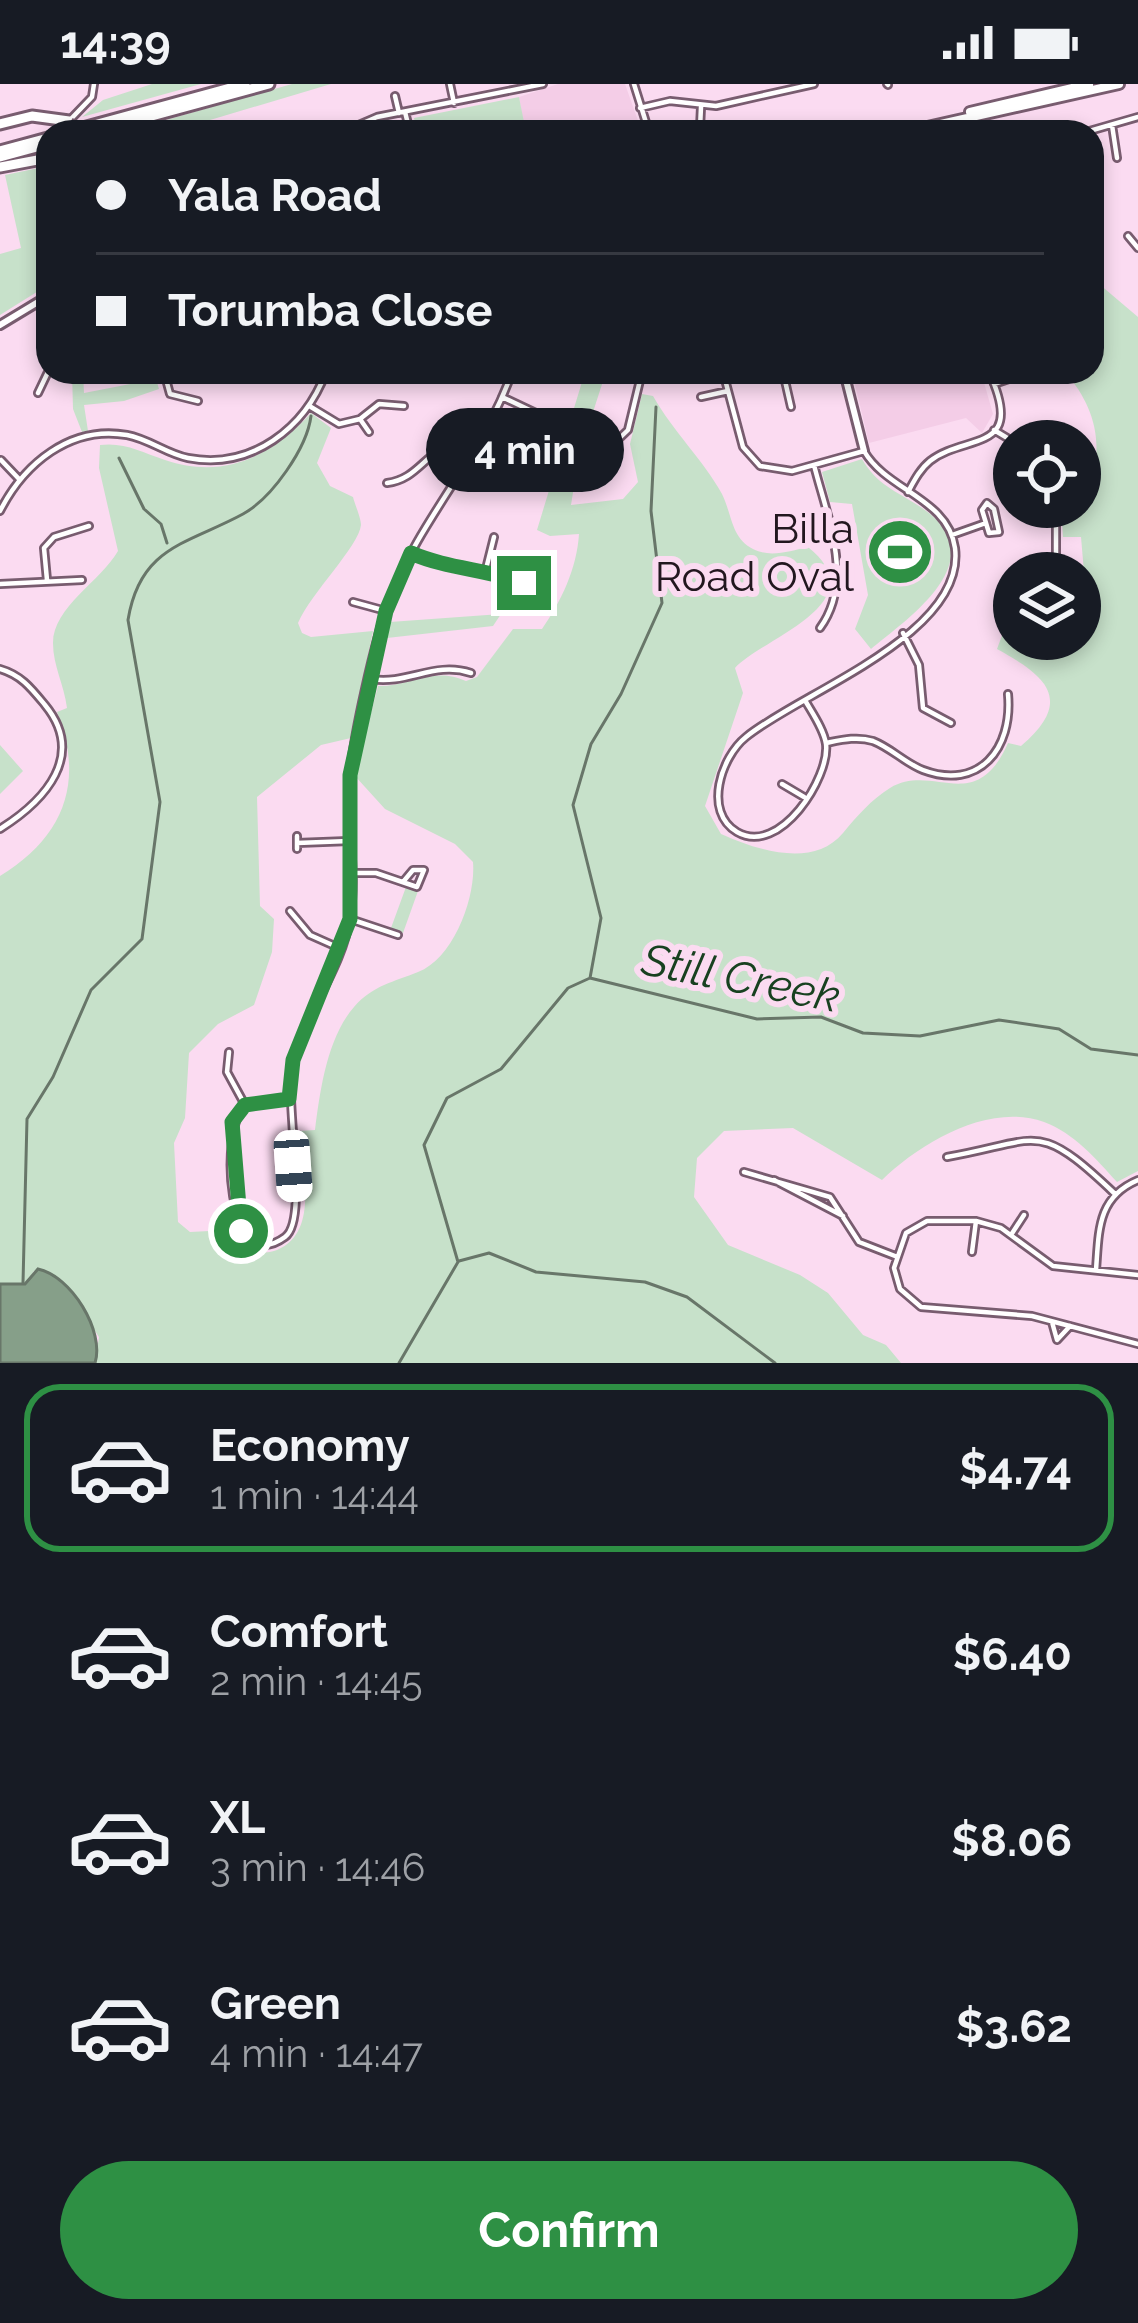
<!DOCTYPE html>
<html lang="en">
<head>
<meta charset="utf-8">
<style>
	:root { --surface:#171b24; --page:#242831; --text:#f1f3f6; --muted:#9ea1a6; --line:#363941; --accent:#2e9044 }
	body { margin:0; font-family:Raleway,sans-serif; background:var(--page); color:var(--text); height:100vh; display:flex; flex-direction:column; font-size:45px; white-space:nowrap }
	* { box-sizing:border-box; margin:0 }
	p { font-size:39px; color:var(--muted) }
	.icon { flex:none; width:66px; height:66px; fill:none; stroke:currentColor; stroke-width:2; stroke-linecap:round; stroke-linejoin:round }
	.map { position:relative; height:1279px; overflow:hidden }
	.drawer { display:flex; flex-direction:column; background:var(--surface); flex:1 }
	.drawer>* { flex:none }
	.banner { position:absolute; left:36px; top:36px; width:1068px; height:264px; border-radius:36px; box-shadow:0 6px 18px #0003; display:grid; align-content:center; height:264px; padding:0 60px; background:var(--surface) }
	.fabs { position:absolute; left:993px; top:336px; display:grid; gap:24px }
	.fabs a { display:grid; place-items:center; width:108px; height:108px; border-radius:50%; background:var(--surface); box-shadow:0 6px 18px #0003; font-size:60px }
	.end { position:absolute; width:54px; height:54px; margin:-27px; border:15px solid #2e9044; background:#fff; box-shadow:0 0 0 6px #fff }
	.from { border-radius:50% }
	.bubble { position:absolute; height:84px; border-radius:42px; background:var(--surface); box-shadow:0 6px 18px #0003; font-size:39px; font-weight:700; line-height:84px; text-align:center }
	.car { position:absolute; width:36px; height:72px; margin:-36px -18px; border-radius:15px; box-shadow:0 0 9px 3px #0007; background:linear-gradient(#fff 24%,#345 0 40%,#fff 0 76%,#345 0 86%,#fff 0) }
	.banner b { display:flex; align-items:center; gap:42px; height:114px; font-size:45px }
	.banner b+b { border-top:3px solid var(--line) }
	.banner i { width:30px; height:30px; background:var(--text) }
	ul { padding:21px 0 0; list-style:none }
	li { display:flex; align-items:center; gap:36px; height:168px; margin:0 24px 18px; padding:0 36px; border:6px solid transparent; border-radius:36px }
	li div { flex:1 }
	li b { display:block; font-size:45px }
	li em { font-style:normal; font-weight:700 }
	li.on { border-color:var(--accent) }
	li>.icon { width:108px; height:108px; stroke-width:1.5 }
	.cta { display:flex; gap:24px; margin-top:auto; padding:24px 60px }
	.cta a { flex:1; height:138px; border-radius:72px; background:var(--accent); color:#fff; font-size:48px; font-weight:700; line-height:138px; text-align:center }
	.status { display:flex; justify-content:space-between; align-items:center; height:84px; padding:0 60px; background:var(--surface); direction:ltr }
	.status svg { height:33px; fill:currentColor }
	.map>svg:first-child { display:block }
	.built { fill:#f4cde7 }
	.green { fill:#c7e1ca }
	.water { fill:#869f89; stroke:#687669; stroke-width:3 }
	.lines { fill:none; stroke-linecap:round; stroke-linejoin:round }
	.stream { stroke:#687669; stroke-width:3 }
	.minor-casing { stroke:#785c6f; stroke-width:10 }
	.tertiary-casing { stroke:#785c6f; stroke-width:12 }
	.secondary-casing { stroke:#785c6f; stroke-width:14 }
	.primary-casing { stroke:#785c6f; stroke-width:15 }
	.minor { stroke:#fff; stroke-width:4.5 }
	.tertiary { stroke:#fff; stroke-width:6 }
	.secondary { stroke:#fff; stroke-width:8 }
	.primary { stroke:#fff; stroke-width:9 }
	.secondary-bridge-casing { stroke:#785c6f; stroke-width:14; stroke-linecap:butt }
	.secondary-bridge { stroke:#fff; stroke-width:8 }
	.route { stroke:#2e9044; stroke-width:15 }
	.labels { text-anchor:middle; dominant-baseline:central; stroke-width:12; stroke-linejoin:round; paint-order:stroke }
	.poi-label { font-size:42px; fill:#22171f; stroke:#fbdbf1; text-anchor:end }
	.water-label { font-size:45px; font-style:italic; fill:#184120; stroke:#fbdbf1 }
</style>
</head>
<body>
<div class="status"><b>14:39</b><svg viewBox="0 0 49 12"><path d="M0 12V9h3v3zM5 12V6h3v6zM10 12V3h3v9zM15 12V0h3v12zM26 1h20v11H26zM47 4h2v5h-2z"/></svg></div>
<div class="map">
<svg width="1138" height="1279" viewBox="0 0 1138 1279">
	<rect width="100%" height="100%" fill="#fbdbf1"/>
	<!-- built -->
	<path class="built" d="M558,0H625L642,48H525L519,13Z
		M852,288H981L993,330L982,349L966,334L869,359Z"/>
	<!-- green -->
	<path class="green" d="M152,0H201L82,33L103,16Z
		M292,0H331L170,48H124Z
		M519,13L526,48H417L414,34Z
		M48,82V201L0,231V170L21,164L5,91Z
		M1092,194L1138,233V1087L1117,1098C1096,1075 1074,1049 1044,1038C989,1018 920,1059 882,1096L793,1044L724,1047L697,1074L694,1113L728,1161L800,1191L828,1209L863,1251L886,1261L901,1279H95L99,1253L61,1196L34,1187L26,1200H0V792C64,753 85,698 57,628L67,624C64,600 53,582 53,559C53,523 101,497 118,467L99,384L100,361C125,358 141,368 165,376C225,396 271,372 311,329L331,344L317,379L330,402L353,413C355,421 361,434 361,441C359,462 311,509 298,539L302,549L311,553L373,547L351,654L321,661L257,713L260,822L274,835L272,868L254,921L218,940L189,969L185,1034L174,1059L178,1138L190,1148L229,1146C242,1161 257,1174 277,1166C320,1148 302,1086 299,1047L315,1046C320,1007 327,954 354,923C373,901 394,898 418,888C454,874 476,813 473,778L455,760L385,725L355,692L378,602C412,602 433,582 466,597L477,593L513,545H542C561,518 577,484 579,450L550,452L537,446L585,288H606L579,371L571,421L623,415L638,398L630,360L642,310L653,312C674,349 702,374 722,410C732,430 731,454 753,465C770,474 790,467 808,463C878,519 762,554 735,584L743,609L705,722L721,750C757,766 813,785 843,749C856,733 872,715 890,704C934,678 975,733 1008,659L1021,662C1075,616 1046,592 997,565L1004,546L1014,549V555H1080L1085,500L1081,453H1063L1061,423H1080V406L1088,403C1106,361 1094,321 1065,288H1092Z
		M72,288H83L84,309L156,295L159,305L124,317L84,321L88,347L82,348L73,325Z
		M862,375C876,400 896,407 919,422C998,472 912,532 871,565L855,545L868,511L852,420L830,418L822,388Z
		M501,530L493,542L387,554L390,538Z
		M0,661L23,687L0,710Z
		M406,803L418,807L403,849L391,844Z"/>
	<!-- water -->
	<path class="water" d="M38,1185C71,1192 105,1247 95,1279H0V1200H25Z"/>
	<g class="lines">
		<!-- stream -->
		<path class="stream" d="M119,374L144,425L161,440L167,459
			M590,894L601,834L573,721L591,660L621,610L662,519L651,427L656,323
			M459,1177L489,1169L536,1188L645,1198L687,1213L775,1279
			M23,1199L27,1035L53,993L91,906L142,855L160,718L128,536C140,462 188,460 243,430C272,414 307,364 311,332
			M399,1279L458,1178L424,1061L447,1014L501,985L568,904L590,894L757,935L821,933L863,949L920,952L999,936L1059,945L1091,965L1138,971"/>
		<!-- minor casing -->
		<g class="minor-casing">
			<path id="minor" d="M450,0L454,19
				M634,0L649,48
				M887,0L888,1
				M395,12L399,29
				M640,24L670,17L716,22L814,0
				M405,28L410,48
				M69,37L92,13L94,0
				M1112,41L1117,74
				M700,44L701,23
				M342,48L377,33L543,0
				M1086,48L1138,33
				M1128,152L1138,164
				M164,288L170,310L198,317
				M723,288L743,363L760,382L792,387L864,367C887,407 948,414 955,464C966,551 799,609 746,653C721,673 703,728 737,748C780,773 830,693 826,660C824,646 813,630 806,618
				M783,288L791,323
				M994,300L1024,290
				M38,309L48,288
				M502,313L536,329
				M701,313L728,307
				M311,323L339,340L360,335L379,320L404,322
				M360,335L369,348
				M994,346L1014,358
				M1038,357L1058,345
				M603,370L628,346L642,288
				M1,376L20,396
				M814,381C827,433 855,496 820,544
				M387,399C418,395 424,369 452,361L505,390
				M908,408C914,397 920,385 930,377C966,349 1027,370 989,288
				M1056,423V489
				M0,427C24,380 70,341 127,351C149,355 167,370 188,374C252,386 305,344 326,288
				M952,451L986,439L982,426L987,419L994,425L999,448L989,449L986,439
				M411,469C448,485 486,485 524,499
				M486,485L494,453
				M47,496L44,464L54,453L89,442
				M0,500L82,496
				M353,518L386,527
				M1010,527L1014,525
				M903,549L919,581L923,624L951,639
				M0,585C21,591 31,604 45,621C86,671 46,716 0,745
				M371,595C408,601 434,577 471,589
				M826,659C841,656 857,652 873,657C891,664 905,679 923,686C979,707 1013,665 1008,610
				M782,700L804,713
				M297,752V765
				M297,759L349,757
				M350,789H376L417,803L424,786H413L403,798
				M290,827L310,851L337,863
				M350,835L398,851
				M229,968L227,988L245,1021
				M289,1015L245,1021C219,1045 226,1196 285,1153C310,1135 283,1014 293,976C306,928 343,883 350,833C357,793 348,747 349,706C349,666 376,549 391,511C422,433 485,367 512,288
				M947,1073C1040,1057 1035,1034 1114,1109
				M744,1088L830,1113L859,1158L895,1172
				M774,1096L843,1132
				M1011,1151L1024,1131
				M972,1168L976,1137
				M1096,1186C1099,1147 1097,1113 1138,1096
				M1138,1191L1053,1182L1001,1144L976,1137H927L906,1149L894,1184L900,1205L921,1223L1032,1232L1138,1260
				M1052,1238L1057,1256L1070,1242"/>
		</g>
		<!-- tertiary casing -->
		<g class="tertiary-casing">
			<path id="tertiary" d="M0,241L48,212
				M844,288L864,367"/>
		</g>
		<!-- secondary casing -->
		<g class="secondary-casing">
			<path id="secondary" d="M970,28L1089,0
				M887,48L909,43
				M905,48L1119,0"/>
		</g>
		<!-- primary casing -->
		<g class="primary-casing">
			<path id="primary" d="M0,40L32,32L69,37
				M68,48L245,0
				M93,48L269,0
				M0,67L48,54
				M0,73L48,60
				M0,83L48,74"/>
		</g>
		<!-- minor -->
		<use href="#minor" class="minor"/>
		<!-- tertiary -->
		<use href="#tertiary" class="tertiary"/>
		<!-- secondary -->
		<use href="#secondary" class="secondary"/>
		<!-- primary -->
		<use href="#primary" class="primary"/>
		<!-- secondary-bridge casing -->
		<g class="secondary-bridge-casing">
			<path id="secondary-bridge" d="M69,40L82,48"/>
		</g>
		<!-- secondary-bridge -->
		<use href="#secondary-bridge" class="secondary-bridge"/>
	</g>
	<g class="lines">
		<!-- route -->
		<path class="route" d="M241,1147L232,1038L245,1021L289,1015L293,976L350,835V691L386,527L411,469C448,485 486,485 524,499"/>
	</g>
	<!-- icons -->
	<defs>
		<g id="stadium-disc" transform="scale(3.45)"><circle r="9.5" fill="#2e9044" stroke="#fbdbf1"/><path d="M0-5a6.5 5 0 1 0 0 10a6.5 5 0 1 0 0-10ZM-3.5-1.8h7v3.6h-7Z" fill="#fff"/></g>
	</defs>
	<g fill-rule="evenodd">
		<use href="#stadium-disc" x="900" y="468"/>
	</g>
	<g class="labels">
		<!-- poi labels -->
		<g class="poi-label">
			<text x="854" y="444">Billa<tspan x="854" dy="48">Road Oval</tspan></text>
		</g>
		<!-- water labels -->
		<g class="water-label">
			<text transform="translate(741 894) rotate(11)">Still Creek</text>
		</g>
	</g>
</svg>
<div class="fabs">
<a><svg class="icon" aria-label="locate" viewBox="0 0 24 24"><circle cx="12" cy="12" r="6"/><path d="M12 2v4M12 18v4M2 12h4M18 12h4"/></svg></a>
<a><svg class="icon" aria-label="layers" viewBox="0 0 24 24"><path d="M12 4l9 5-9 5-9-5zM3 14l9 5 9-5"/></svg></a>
</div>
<i class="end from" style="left:241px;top:1147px"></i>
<i class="end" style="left:524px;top:499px"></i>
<div class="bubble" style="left:426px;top:324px;width:198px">4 min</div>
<i class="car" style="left:293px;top:1082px;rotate:176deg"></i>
<div class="banner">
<b><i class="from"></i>Yala Road</b>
<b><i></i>Torumba Close</b>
</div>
</div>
<section class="drawer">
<ul>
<li class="on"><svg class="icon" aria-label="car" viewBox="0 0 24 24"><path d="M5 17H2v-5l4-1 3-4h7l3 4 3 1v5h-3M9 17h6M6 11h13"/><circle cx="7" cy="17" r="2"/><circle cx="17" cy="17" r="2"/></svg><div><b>Economy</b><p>1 min · 14:44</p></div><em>$4.74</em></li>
<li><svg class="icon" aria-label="car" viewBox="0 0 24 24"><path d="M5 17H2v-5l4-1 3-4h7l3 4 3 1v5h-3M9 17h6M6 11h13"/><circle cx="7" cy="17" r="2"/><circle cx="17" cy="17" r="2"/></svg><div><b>Comfort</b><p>2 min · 14:45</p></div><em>$6.40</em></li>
<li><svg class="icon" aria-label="car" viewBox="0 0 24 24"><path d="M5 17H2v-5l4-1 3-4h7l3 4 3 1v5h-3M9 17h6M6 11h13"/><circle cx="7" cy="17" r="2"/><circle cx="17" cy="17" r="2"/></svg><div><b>XL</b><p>3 min · 14:46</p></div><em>$8.06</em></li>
<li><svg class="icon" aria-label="car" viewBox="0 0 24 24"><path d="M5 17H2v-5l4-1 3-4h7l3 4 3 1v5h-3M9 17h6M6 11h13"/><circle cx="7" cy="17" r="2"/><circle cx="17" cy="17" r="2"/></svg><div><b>Green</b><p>4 min · 14:47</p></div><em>$3.62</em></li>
</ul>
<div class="cta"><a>Confirm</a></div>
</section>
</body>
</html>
